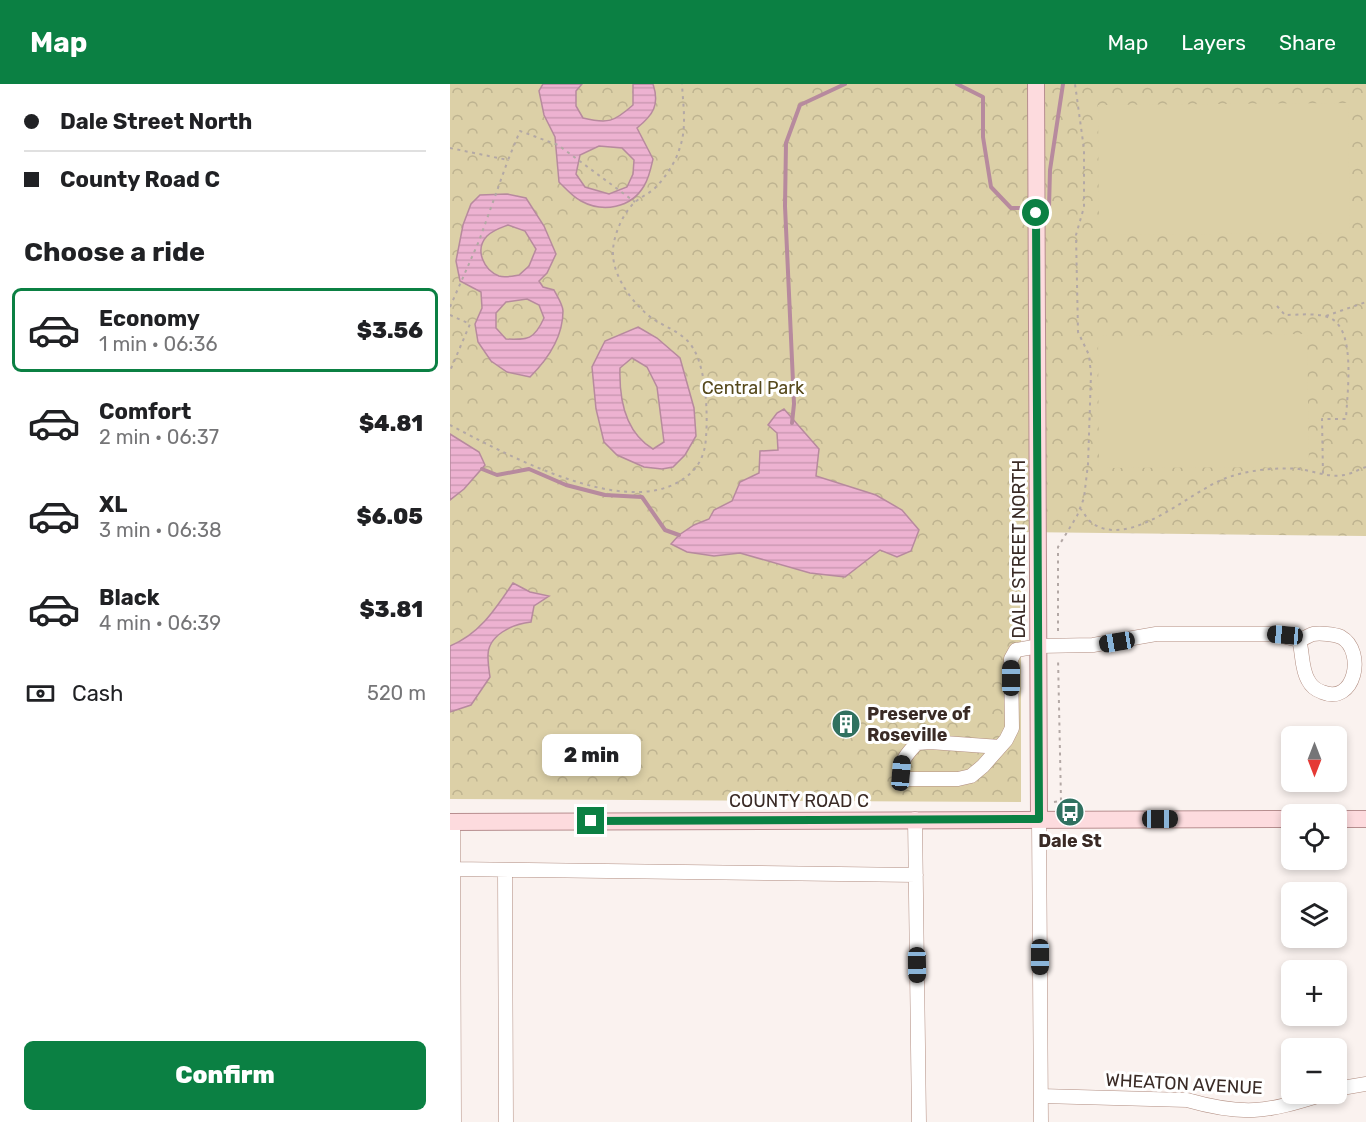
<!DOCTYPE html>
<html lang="en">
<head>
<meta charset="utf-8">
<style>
	:root { --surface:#fff; --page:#f6f6f6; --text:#202124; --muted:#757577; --line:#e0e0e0; --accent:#0b8043 }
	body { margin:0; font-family:Rubik,sans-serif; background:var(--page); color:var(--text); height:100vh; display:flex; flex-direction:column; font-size:22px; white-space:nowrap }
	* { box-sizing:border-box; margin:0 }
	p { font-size:20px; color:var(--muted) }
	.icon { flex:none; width:33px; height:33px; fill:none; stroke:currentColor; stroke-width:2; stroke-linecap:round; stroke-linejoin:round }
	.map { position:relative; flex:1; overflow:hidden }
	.details { display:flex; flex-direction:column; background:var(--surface); width:450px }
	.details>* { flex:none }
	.top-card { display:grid; align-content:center; height:132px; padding:0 24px; background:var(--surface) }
	.needle { width:39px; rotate:180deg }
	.buttons { position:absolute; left:831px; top:642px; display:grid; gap:12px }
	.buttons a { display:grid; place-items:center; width:66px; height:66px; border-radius:9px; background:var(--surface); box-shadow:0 3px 9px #0003; font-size:30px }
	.end { position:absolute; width:27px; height:27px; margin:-14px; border:8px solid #0b8043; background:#fff; box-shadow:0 0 0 3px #fff }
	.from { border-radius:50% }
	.bubble { position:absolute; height:42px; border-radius:9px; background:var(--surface); box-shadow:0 3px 9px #0003; font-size:20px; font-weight:800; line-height:42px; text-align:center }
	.car { position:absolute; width:18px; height:36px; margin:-18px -9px; border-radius:8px; box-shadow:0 0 4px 2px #0007; background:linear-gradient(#222 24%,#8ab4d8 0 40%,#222 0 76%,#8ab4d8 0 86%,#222 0) }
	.top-card b { display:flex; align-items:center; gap:21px; height:57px; font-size:22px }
	.top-card b+b { border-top:2px solid var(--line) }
	.top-card i { width:15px; height:15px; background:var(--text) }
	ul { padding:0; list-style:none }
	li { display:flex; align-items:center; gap:18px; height:84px; margin:0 12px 9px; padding:0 12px; border:3px solid transparent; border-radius:9px }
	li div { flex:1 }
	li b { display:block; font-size:22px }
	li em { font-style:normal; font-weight:800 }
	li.selected { border-color:var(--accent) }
	li>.icon { width:54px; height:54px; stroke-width:1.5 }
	h2 { padding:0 24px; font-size:27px; line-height:72px }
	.pay { display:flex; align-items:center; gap:15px; height:66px; padding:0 24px; font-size:22px }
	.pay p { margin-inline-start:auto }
	.primary-button { display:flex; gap:12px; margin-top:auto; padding:12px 24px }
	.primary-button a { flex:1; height:69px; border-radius:9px; background:var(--accent); color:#fff; font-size:24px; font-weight:800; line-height:69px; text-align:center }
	header { display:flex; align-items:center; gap:36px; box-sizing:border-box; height:84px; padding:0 30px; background:var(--accent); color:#fff }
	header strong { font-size:28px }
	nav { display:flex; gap:33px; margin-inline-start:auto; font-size:21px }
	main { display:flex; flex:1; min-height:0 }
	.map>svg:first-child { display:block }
	.park { fill:url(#park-crowns) }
	.pitch { fill:#dcd0a7 }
	.water { fill:url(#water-rules); stroke:#b78a9e; stroke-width:1.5; fill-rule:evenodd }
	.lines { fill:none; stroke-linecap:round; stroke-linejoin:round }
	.stream { stroke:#b78a9e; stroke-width:4 }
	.minor-casing { stroke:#b18d81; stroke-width:15 }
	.major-casing { stroke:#b78e8f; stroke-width:18 }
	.path { stroke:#b3a8a5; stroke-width:2; stroke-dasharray:3 4.5; stroke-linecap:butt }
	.minor { stroke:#fff; stroke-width:14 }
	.major { stroke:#fddbde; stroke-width:16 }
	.route { stroke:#0b8043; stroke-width:8 }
	.labels { text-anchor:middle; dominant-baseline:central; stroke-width:6; stroke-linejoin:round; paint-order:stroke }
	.park-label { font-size:18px; fill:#56491c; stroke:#fff }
	.street-label { font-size:18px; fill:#3a2b26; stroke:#fff }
	.poi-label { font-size:18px; font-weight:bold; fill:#3a2b26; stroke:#fff; text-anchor:start }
</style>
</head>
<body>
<header>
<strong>Map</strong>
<nav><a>Map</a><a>Layers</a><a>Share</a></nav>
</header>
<main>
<section class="details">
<div class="top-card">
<b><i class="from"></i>Dale Street North</b>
<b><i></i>County Road C</b>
</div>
<h2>Choose a ride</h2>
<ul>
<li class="selected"><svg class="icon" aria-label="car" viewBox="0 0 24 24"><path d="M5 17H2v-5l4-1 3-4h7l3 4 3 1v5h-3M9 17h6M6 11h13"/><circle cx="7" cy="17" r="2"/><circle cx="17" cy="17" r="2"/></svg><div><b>Economy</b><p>1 min · 06:36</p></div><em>$3.56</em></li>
<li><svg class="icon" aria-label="car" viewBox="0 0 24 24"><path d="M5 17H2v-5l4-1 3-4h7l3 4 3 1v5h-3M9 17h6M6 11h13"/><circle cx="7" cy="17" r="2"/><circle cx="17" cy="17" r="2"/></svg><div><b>Comfort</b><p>2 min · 06:37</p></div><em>$4.81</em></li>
<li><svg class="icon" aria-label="car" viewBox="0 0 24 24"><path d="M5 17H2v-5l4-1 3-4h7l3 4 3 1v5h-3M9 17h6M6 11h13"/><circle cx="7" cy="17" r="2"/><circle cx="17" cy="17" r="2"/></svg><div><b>XL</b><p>3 min · 06:38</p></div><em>$6.05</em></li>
<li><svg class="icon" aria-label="car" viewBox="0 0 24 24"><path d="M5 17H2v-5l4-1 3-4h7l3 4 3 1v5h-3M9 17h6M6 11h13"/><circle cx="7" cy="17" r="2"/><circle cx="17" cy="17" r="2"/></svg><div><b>Black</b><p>4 min · 06:39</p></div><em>$3.81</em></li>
</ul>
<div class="pay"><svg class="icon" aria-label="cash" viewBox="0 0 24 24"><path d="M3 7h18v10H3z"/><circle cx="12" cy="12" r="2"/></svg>Cash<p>520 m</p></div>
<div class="primary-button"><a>Confirm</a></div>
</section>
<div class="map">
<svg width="916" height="1038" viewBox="0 0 916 1038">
	<defs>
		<pattern id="park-crowns" width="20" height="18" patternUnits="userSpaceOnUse" patternTransform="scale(1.5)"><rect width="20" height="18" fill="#dcd0a7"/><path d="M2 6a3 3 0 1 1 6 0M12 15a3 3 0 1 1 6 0" fill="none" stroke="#beb390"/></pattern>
		<pattern id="water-rules" width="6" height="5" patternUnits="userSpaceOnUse" patternTransform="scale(1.5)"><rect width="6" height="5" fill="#edb2d1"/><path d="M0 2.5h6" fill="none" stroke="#cc99b3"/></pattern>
	</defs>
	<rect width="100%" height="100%" fill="#faf2ef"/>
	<!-- park -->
	<path class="park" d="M0,0H916V452L571,448V718L0,715Z"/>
	<!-- pitch -->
	<path class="pitch" d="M898,19L900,149L649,151L648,21Z
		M857,250L859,383L649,384L648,252Z"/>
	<!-- water -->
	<path class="water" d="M93,0H132L126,7V22L133,34C158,40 164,38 183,21V0H203C210,21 203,31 187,44L203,75C201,84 199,94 194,102C181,124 153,129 131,117C123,113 116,105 109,98L105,53L94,31L89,7ZM149,62L172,64L184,76L183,90L177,103L159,110L135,103L126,90L130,71Z
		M57,110L76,114L94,142L106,170L97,189L89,197L93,203L104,206C107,212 113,221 113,227C113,253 97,276 80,293L57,288L41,277L28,258L25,240L32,224L31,208L10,197L6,177L13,141L21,120L30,111ZM58,141L75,147L86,165L79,182L69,191C63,192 55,194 49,192C34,186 24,166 37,152C43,146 50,144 58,141ZM77,215L89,221L94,234C84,256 78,256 56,255L46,244V229L56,218Z
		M188,243L207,254L230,274L244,324L246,352L235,371L223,383L212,385L194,383L167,371L154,358L146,325L142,283L155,257ZM182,274L197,283L207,303L214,358L203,365C175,348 169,315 170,284Z
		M334,325L369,365L366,392L426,411L452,426L469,446L461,467L447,473L430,466L395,493L360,489L290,469L264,472L237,468L221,460L229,451L244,441L259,435L264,426L282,417L290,398L309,389L310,367L328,366L327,349L318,341L327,329Z
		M0,350L29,368L35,381L14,405L0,416Z
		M63,499L80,508L99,512L84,522L81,538C63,540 37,551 38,573C38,580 39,586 40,593L21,621L0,628V562C30,550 46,524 63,499Z"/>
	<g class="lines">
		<!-- stream -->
		<path class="stream" d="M507,0L533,13V53L541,103L561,124H574
			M599,124L600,86L613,0
			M342,339L344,320L335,122L336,59L350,21L395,0
			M32,385L47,391L79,385L116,401L155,411L192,413L215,446L229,451"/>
		<!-- minor casing -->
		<g class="minor-casing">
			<path id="minor" d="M550,663L480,658L467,659C457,670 446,680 455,695H508L521,692L533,682L556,656L562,644L561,575L566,566L589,562L643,561L706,550H823C831,551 844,556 850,555C855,555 859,551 863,550C870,549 884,550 891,553C916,567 905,622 872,608C866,606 861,602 858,596C851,584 853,569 849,556
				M465,735L469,1038
				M589,735L591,1038
				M3,738L4,1038
				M3,785L466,791
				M55,786L56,1038
				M886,1005L916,1000
				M591,1012L737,1016C758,1022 782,1027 804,1026C827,1025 851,1017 874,1010"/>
		</g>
		<!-- major casing -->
		<g class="major-casing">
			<path id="major" d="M586,0L589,735
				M886,735H916
				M0,738L842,735"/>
		</g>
		<!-- path -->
		<path class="path" d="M0,64L58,76L70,47L108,61L185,118
			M827,222L835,231C848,231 870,228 882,235C906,249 897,310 896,335H872L873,390
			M0,223L29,157L58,76
			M0,231L20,240L0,287
			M876,232L916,218
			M0,341C54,369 171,434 230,397C247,387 255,373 256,353C258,329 256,285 243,264C234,249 217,244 203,235C185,222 164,195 163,171C162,154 172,130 185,118C191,113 198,110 204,105C215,94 226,78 230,63C237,43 233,21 232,0
			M630,424C634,429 637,435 642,439C681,466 740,407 776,394C799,386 825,383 849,385C864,387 879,394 894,391C902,390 909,385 916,383
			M608,547V463L627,432L634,414L638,380L641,290L639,271L628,248L626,151L634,123V65L625,0
			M604,718L611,717L608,574"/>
		<!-- minor -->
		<use href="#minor" class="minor"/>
		<!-- major -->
		<use href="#major" class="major"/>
	</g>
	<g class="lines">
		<!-- route -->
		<path class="route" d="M141,737L589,735L586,129"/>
	</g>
	<!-- icons -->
	<defs>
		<g id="building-disc" transform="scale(1.5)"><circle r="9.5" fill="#307160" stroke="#fff"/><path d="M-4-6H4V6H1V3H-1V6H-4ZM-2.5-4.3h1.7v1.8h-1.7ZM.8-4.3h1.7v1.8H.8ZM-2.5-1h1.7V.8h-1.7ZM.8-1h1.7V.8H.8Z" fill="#fff"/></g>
		<g id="bus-disc" transform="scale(1.5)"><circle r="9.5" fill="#307160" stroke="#fff"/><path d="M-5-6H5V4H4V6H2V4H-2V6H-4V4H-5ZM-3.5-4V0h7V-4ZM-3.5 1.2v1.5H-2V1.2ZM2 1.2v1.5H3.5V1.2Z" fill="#fff"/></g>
	</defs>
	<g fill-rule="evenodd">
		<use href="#building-disc" x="396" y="640"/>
		<use href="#bus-disc" x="620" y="728"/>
	</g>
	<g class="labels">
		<!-- park labels -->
		<g class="park-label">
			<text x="303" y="304">Central Park</text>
		</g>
		<!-- street labels -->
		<g class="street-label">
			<text transform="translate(569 465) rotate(-90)">DALE STREET NORTH</text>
			<text x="349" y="717">COUNTY ROAD C</text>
			<text transform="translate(734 1000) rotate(3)">WHEATON AVENUE</text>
		</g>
		<!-- poi labels -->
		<g class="poi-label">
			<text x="417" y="630">Preserve of<tspan x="417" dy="21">Roseville</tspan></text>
			<text x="620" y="757" text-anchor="middle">Dale St</text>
		</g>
	</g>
</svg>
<div class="buttons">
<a><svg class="needle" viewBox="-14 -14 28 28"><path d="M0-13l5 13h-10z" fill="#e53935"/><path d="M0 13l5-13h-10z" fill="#757577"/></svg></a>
<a><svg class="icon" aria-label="locate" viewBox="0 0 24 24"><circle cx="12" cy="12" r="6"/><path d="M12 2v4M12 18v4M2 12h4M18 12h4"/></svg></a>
<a><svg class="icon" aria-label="layers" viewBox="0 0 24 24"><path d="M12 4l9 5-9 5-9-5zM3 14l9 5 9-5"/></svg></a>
<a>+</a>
<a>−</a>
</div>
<i class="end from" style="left:586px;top:129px"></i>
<i class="end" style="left:141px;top:737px"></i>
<div class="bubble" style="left:92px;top:650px;width:99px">2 min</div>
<i class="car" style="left:835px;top:551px;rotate:275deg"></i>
<i class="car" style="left:667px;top:558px;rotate:261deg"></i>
<i class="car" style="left:561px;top:594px;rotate:0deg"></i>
<i class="car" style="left:451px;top:689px;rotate:5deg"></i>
<i class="car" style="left:710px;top:735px;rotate:90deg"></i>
<i class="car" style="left:590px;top:873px;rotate:180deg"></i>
<i class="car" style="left:467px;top:881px;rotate:179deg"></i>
</div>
</main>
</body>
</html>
